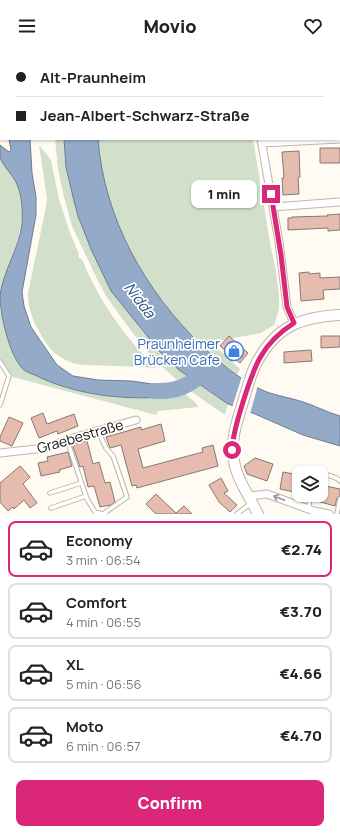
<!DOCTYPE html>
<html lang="en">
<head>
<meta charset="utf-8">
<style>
	:root { --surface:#fff; --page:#f6f6f6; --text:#222; --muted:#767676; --line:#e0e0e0; --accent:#db2777 }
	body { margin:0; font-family:Manrope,sans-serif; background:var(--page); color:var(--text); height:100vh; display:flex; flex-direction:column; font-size:15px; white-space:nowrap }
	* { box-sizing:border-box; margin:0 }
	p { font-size:13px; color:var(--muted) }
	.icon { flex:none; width:22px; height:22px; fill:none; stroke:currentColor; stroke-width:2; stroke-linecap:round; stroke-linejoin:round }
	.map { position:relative; height:462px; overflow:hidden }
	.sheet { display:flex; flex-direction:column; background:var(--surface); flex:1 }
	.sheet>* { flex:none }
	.top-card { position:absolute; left:0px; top:0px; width:340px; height:88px; box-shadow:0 1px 3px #0004; display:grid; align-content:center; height:88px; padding:0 16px; background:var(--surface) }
	.buttons { position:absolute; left:292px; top:414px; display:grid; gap:8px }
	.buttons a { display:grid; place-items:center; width:36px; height:36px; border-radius:8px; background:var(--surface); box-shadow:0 1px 3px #0004; font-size:20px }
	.end { position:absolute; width:18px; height:18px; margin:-9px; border:5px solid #db2777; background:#fff; box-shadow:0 0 0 2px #fff }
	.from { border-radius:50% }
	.bubble { position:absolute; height:28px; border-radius:8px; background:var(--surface); box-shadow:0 1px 3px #0004; font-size:13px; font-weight:800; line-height:28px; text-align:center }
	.top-card b { display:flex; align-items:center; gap:14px; height:38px; font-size:15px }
	.top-card b+b { border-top:1px solid var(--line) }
	.top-card i { width:10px; height:10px; background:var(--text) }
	ul { padding:7px 0 0; list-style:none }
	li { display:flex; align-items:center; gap:12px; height:56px; margin:0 8px 6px; padding:0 8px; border:2px solid var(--line); border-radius:8px }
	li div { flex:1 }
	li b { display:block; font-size:15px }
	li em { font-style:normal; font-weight:800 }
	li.current { border-color:var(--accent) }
	li>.icon { width:36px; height:36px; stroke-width:1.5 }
	.button { display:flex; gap:8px; margin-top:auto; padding:8px 16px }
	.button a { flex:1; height:46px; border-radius:8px; background:var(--accent); color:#fff; font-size:16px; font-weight:800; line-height:46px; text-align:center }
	header { display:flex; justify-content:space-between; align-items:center; height:52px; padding:0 16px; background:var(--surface); font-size:18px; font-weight:800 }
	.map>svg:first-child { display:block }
	.green { fill:#d1dfcb }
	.water { fill:#93abc9; stroke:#6d7d91 }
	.pier { fill:#fffbf3 }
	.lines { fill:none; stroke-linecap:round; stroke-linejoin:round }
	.river { stroke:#93abc9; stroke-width:16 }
	.building { fill:#e6bcae; stroke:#867874 }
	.lane-casing { stroke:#bdb6aa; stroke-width:5.5 }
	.street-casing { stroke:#bdb6aa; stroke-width:9 }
	.secondary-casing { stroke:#bdb6aa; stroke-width:12 }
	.lane { stroke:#fff; stroke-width:3.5 }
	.street { stroke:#fff; stroke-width:7 }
	.secondary { stroke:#fff; stroke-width:10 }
	.oneway { stroke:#969593 }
	.route { stroke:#db2777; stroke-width:5 }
	.labels { text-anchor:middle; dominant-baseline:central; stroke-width:3.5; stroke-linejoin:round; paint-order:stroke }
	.shop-label { font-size:14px; fill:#366cbe; stroke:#fff; text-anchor:end }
	.street-label { font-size:14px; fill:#15130f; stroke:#fff }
	.water-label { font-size:15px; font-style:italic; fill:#2f517b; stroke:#fff }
</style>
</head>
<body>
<header><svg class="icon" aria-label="menu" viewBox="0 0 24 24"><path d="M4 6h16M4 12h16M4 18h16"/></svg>Movio<svg class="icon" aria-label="heart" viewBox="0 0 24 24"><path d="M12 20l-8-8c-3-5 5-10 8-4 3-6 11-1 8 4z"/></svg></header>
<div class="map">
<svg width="340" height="462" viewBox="0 0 340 462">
	<rect width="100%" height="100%" fill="#fffbf3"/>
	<!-- green -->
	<path class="green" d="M96,0H340V83H339V1H96Z
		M55,87H64L66,115L78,164L111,239L161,301L179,318L191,326L178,329L153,306L132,280L106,244L96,225L72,174L64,145L58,117Z
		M98,87H253L270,191L276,219L279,245V257L274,273L261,281L211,290L240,317L237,323C218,308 199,293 183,275C136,224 103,156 98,87Z
		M39,93L51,108L59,147L70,181L79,202L78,204L80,207H82C97,246 126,287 156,316C142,315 128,314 113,314C99,313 81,315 68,309C54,303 45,292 39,279C32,267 28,255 28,241L46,155L47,146Z
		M0,107C5,114 12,122 16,130C34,168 8,207 0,244Z
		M0,256L5,277L65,335L120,345L152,346L175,344L177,335L197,352L198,355L158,359L156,363L13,325L0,306Z
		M198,331L228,352L225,363L186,336Z"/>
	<!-- water -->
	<path class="water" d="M9,87H30L32,121L36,145V163L22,240L24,254L31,275L57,313L73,324L98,328L132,329L158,333L175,338L174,344C130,349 81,344 41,326C36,323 28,321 24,318C10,306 0,263 0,244C3,219 19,197 22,172C23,158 22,143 16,130C12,122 5,116 1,108C0,104 0,97 0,93L9,100L11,98Z
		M64,87H98C104,166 145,239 202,294C219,310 238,326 260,337C272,343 287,345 300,349C314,353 326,360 340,364V394L303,383L255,362L228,352L179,318L161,301L111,239L91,197L78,164L74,149L66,115Z"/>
	<!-- pier -->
	<path class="pier" d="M242,324L258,333L250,362L232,356Z"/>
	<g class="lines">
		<!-- river -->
		<path class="river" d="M154,339C177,340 189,334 206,319"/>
	</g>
	<!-- building -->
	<path class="building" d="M320,96H340V111H320Z
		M299,99L300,125L298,126L299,142L283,143L282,126H284L282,100Z
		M340,162V178L328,179V176L288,178V166H292V165L328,164L327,163Z
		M309,220V222L320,221V226L340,225V237L323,238L324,247L301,249L299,221Z
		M229,284L248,301L240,311L220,294Z
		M321,284H340V295L321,296Z
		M311,298L312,309L284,311V300Z
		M43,361L47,372L74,362L78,374L58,382L57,379L39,386L31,366Z
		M9,365L23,371L12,394L0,389V385Z
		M161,372L165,389L138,397L143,416L203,400L202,396L213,393L218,414L137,436L136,433L132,434L121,393L110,396L106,385L141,375V378Z
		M87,389L93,412L99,410L105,431L110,430L115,450L111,453L100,455L94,434L88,435L83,414L80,415L72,392Z
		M68,400L72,414L59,418L60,420L41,424L38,411L48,409L47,405Z
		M255,406L273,412L267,429L247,422L244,414Z
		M20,414L30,425L23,432L37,451L30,456L24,448L14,457L13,455L8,459L0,450V431Z
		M283,420L299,423V441L280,437Z
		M221,426L228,439L224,441L237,453L230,460L219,450L209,433Z
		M321,433L340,437V444L337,446L335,454L313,448V443H321Z
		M156,442L176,461L184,454L192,462H156L146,452Z"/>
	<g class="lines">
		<!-- lane casing -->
		<g class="lane-casing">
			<path id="lane" d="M0,310L9,324L0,353
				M67,388L87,447L95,460L103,462L127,445L113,404L106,396L98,379
				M321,422C327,423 336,424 340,429
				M50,441L81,431
				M51,456L86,444
				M307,457L309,454L310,443
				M237,462L251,451
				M337,462L340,447"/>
		</g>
		<!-- street casing -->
		<g class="street-casing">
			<path id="street" d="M261,87L279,190L287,255L294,271
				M262,91L340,87
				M273,155L340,150
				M0,401L45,396L76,385L136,368
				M249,444L267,442L314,459L329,462"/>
		</g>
		<!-- secondary casing -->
		<g class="secondary-casing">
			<path id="secondary" d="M258,462C250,445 237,428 234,409C230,388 237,370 243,350C247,337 250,324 256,312C275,275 300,265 340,263"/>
		</g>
		<!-- lane -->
		<use href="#lane" class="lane"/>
		<!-- street -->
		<use href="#street" class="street"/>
		<!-- secondary -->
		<use href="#secondary" class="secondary"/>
	</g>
	<!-- one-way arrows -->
	<defs><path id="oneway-shaft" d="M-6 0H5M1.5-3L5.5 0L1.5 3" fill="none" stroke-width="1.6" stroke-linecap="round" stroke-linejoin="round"/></defs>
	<use class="oneway" href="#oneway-shaft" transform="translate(279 446) rotate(-159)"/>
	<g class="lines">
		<!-- route -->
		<path class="route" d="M232,398C233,381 238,366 243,350C254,315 261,292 294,271L287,255L281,203L271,142"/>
	</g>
	<!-- icons -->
	<defs>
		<g id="shop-ring" transform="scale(1)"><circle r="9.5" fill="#fff" stroke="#3f7fe0" stroke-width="1.5"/><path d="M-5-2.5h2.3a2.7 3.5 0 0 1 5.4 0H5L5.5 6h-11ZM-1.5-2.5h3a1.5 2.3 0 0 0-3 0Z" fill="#3f7fe0"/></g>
	</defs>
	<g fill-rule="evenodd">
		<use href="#shop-ring" x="234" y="299"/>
	</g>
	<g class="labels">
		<!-- shop labels -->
		<g class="shop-label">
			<text x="220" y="291">Praunheimer<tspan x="220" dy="16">Brücken Cafe</tspan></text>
		</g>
		<!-- street labels -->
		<g class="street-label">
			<text transform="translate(80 384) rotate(-16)">Graebestraße</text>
		</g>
		<!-- water labels -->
		<g class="water-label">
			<text transform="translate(140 248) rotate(53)">Nidda</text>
		</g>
	</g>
</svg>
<div class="buttons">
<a><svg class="icon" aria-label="layers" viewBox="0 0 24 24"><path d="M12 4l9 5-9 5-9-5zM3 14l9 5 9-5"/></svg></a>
</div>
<i class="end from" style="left:232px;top:398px"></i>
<i class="end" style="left:271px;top:142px"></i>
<div class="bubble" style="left:191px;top:128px;width:66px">1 min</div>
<div class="top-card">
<b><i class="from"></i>Alt-Praunheim</b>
<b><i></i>Jean-Albert-Schwarz-Straße</b>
</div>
</div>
<section class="sheet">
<ul>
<li class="current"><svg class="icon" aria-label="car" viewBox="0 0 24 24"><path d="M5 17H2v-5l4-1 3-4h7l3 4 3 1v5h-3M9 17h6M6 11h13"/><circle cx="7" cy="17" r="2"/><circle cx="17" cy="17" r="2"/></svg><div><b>Economy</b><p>3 min · 06:54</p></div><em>€2.74</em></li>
<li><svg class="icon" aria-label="car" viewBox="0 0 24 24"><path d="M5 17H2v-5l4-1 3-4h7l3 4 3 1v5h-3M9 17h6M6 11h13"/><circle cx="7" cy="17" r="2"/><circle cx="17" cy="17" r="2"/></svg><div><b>Comfort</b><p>4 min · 06:55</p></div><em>€3.70</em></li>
<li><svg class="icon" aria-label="car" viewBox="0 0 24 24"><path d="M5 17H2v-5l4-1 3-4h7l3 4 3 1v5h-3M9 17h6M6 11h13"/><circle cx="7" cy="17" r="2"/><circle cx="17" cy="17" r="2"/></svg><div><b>XL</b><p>5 min · 06:56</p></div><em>€4.66</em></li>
<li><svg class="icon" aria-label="car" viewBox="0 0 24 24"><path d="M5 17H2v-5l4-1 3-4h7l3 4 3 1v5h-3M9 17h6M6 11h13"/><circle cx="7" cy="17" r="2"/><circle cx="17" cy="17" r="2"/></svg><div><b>Moto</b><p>6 min · 06:57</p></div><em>€4.70</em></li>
</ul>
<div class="button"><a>Confirm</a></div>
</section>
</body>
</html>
